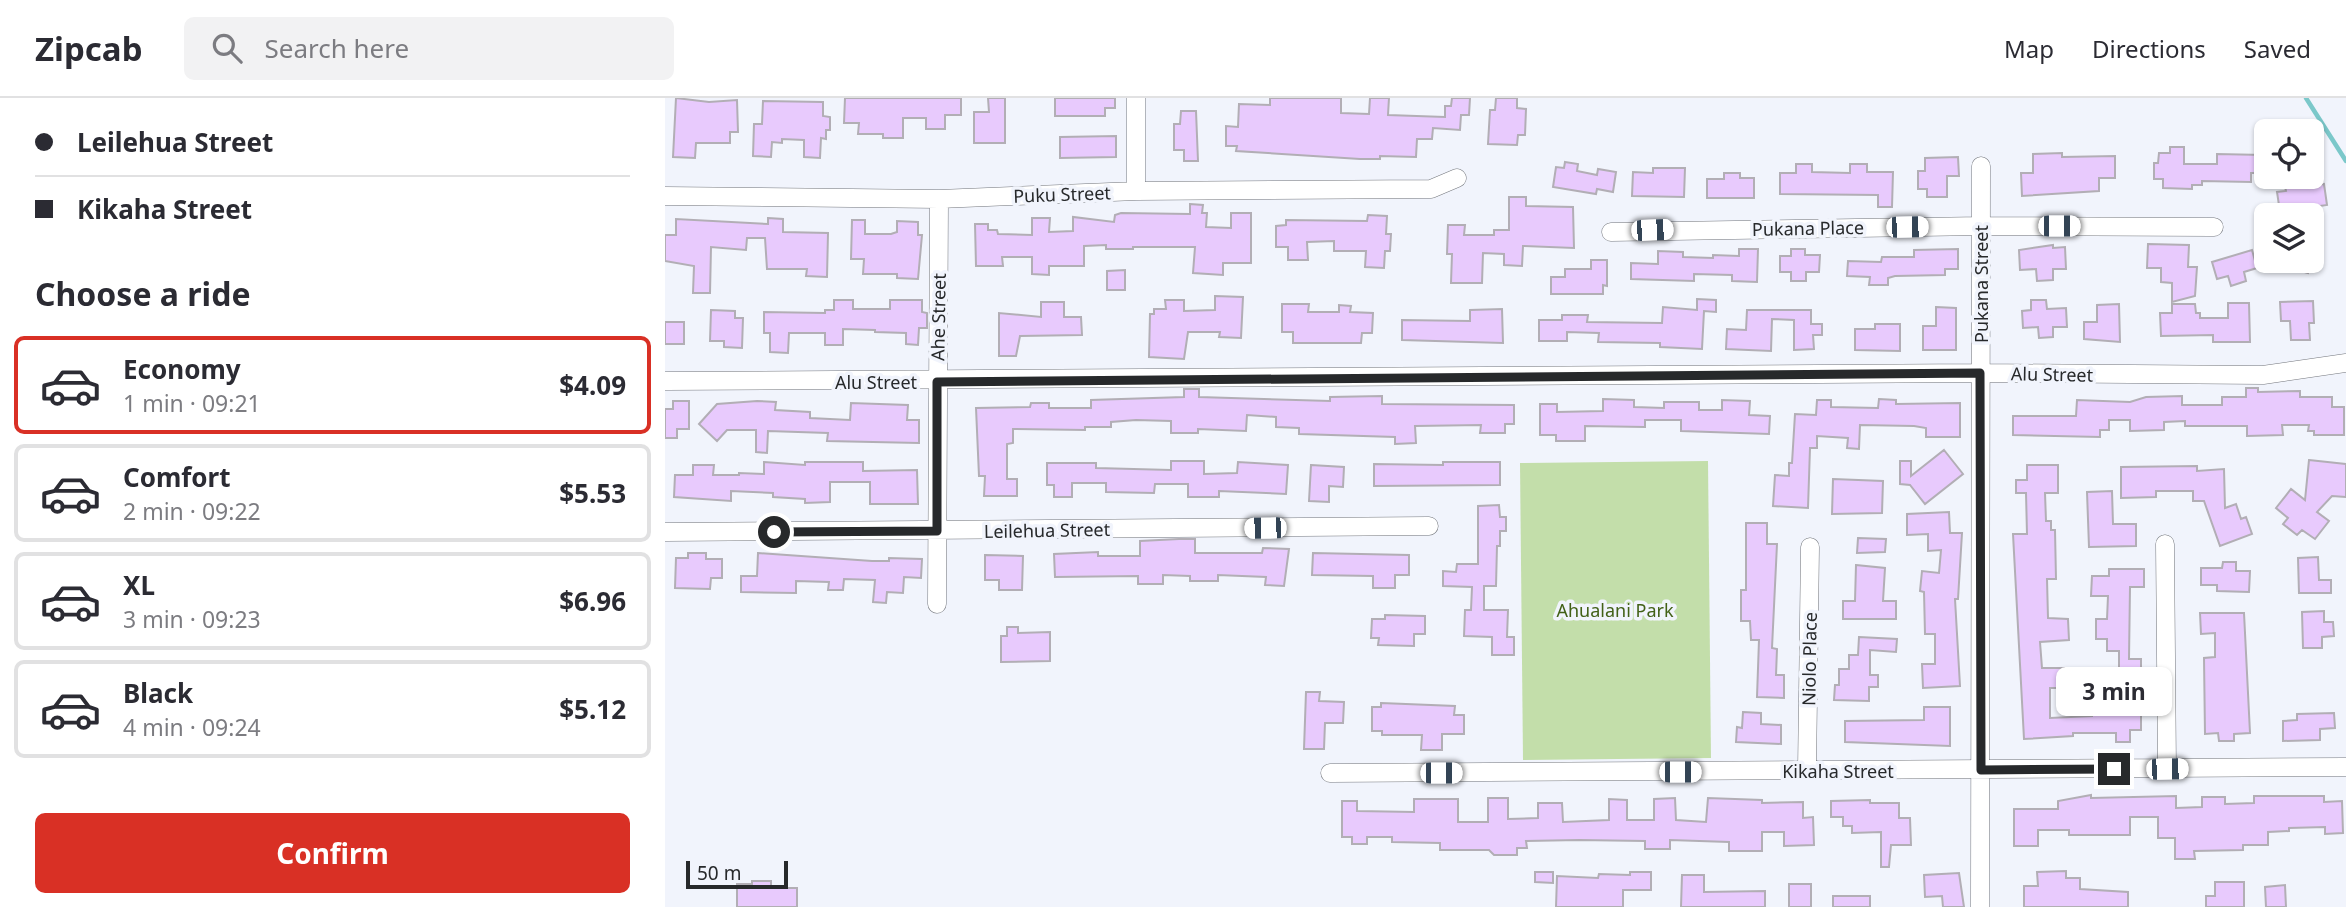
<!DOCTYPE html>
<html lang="en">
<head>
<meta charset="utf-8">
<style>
	:root { --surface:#fff; --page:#f2f2f3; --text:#2b2b33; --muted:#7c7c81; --line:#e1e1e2; --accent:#d93025 }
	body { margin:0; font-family:"Noto Sans",sans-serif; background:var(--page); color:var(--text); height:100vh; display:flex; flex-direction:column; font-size:26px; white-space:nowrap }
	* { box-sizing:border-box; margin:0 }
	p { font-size:23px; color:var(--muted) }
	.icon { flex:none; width:38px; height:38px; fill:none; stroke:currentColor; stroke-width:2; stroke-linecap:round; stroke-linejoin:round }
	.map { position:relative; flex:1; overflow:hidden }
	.side { display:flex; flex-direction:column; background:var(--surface); width:665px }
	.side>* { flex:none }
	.hud { display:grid; align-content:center; height:154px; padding:0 35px; background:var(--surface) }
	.controls { position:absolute; left:1589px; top:21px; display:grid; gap:14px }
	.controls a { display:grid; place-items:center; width:70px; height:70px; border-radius:10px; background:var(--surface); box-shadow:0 2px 5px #0004; font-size:35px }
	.scale { position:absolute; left:21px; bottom:18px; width:102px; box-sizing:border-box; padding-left:7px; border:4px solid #27292b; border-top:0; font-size:19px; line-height:24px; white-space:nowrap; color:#27292b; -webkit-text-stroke:5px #f1f4fc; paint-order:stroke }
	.end { position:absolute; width:32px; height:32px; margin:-16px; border:9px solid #27292b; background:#fff; box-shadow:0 0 0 4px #fff }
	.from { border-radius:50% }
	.bubble { position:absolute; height:49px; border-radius:10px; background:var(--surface); box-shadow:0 2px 5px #0004; font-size:23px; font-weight:700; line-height:49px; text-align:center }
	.car { position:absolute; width:21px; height:42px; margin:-21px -10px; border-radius:9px; box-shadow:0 0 5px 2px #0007; background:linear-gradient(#fff 24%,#345 0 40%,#fff 0 76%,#345 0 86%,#fff 0) }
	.hud b { display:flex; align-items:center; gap:24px; height:66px; font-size:26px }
	.hud b+b { border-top:2px solid var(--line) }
	.hud i { width:18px; height:18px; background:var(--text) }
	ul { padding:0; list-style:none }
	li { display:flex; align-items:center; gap:21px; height:98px; margin:0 14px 10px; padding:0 21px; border:4px solid var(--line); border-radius:10px }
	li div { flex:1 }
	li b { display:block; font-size:26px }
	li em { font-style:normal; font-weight:700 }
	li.current { border-color:var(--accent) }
	li>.icon { width:63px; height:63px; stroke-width:1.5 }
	h2 { padding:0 35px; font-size:32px; line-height:84px }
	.primary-button { display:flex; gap:14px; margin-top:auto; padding:14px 35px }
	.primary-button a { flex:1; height:80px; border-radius:10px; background:var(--accent); color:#fff; font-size:28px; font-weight:700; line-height:80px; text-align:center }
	header { display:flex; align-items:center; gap:42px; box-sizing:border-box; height:98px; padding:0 35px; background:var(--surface); border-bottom:2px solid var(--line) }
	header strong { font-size:33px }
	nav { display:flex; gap:38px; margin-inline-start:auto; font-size:24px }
	.search { width:490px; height:63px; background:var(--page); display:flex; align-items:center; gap:18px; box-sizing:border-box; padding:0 24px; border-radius:10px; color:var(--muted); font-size:26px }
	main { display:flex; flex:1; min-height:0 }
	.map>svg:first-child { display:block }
	.green { fill:#c3deaa }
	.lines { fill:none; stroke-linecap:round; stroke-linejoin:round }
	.stream { stroke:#7bc8ca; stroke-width:4.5 }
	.building { fill:#e8cafd; stroke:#b2aeb5; stroke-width:2 }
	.minor-casing { stroke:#73767c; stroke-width:19 }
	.minor { stroke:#fff; stroke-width:18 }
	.route { stroke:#27292b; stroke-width:9 }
	.labels { text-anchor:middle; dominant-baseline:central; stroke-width:7; stroke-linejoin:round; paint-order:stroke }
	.street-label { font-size:18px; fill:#27292b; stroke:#f1f4fc }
	.park-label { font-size:18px; fill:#426117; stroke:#f1f4fc }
</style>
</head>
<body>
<header>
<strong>Zipcab</strong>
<div class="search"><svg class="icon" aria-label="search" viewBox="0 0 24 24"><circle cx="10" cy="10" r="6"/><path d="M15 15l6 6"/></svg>Search here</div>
<nav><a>Map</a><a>Directions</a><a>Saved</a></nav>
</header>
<main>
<section class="side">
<div class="hud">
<b><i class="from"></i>Leilehua Street</b>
<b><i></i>Kikaha Street</b>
</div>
<h2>Choose a ride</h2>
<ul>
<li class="current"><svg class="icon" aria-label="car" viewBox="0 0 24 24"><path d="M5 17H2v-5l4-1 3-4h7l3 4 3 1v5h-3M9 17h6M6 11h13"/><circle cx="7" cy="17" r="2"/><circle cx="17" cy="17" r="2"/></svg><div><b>Economy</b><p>1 min · 09:21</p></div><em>$4.09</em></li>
<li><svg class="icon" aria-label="car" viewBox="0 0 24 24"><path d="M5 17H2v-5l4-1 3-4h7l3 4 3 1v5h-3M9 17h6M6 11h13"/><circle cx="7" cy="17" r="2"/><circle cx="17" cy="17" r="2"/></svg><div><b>Comfort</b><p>2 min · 09:22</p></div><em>$5.53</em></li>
<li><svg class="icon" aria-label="car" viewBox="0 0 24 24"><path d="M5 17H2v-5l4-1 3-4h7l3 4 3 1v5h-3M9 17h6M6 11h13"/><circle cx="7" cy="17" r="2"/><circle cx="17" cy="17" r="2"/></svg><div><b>XL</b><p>3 min · 09:23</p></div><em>$6.96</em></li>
<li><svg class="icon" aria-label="car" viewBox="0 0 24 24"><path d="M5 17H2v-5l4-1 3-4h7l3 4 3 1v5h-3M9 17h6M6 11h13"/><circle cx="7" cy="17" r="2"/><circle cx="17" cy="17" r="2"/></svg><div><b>Black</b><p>4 min · 09:24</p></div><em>$5.12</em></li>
</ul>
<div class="primary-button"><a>Confirm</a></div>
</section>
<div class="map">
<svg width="1681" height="809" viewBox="0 0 1681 809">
	<rect width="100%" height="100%" fill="#f1f4fc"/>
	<!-- green -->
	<path class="green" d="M1043,363L1046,660L858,662L855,365Z"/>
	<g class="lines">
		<!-- stream -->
		<path class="stream" d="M1641,0L1681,63"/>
	</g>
	<!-- building -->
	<path class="building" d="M11,0L44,4L72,2L73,34H65V45H31L30,60L8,59Z
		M180,0H296V17H280V31H261V20H238V40H218V36H193L194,25H179Z
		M323,0H340V45H309V14H324Z
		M390,0H450V10H440V18H390Z
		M605,0H676V15L704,16L705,0H724L723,17L780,19V8H786L787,0H805L804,17H796L795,32L768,30L767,41H752L751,59L715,58V61H695L571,53L572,48H561V28L573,29L574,6L605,7Z
		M831,0H852V10L861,11L860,37H853L852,47L823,46L825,12H830Z
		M98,3L158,4V18L165,19V32H161V41L156,40L155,60L139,59V42L117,41V45L107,44L106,59L88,58L89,26H97Z
		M516,13H531L533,63H519V52H509V26H515Z
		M451,38V59L395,60V39Z
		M1505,49H1519V66H1552V56L1599,57L1598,75H1586V84L1537,83V87H1527V91L1498,90V81H1489V65H1493L1494,55H1505Z
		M1397,55V59L1450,58V80H1434V93L1357,98L1356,75H1368V56Z
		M1293,59L1294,78H1282V99H1262V91H1253V73H1260V60Z
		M900,64L913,66L912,73L932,77L933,71L951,74L948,94L932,91L931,96L888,89L891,69L899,70Z
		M1131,66H1147V74L1185,75V66H1202V74H1228L1227,109H1213V97L1115,96V75H1131Z
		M988,70H1020L1019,99L967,98L968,74L988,75Z
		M1059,75H1075V80H1089V100H1042V81H1059Z
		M1637,83L1638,89L1659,86L1662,107L1648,109L1649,117H1632L1631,111L1615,114L1612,94L1621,93L1619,85Z
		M844,99H861V108L908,109L909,150L858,148L857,168L839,167V156L818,155L817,185H786L787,156H782L783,127H800L799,137H829V132H844Z
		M525,106L538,107L537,115H542L541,129L566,130V115H586V165H558V177L528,175L530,149H468V151H441V147L419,148V168H384V177L367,176V159H337L338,168H311L310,126H323V132H332L333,136L367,137V120H385L384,134L408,133V119L449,124L450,117L456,115L525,116Z
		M703,117L722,118L721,136H726L725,153H720L719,170L700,169L701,153H669V143L642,144L643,162H623V149H611V128L621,127V122L702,123Z
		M103,120L118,121V134L163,135L162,179L141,178L142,171H102L100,140H82L81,152L46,149L45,195H28L29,168L0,163V137H11V121L103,126Z
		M187,122H200V136H226L232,134V123L253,124V137H257L253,181L232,180V176H198L199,161H186Z
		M1483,146L1524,147L1523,169H1532L1530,198L1507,204V185L1496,184V170H1482Z
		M1388,147V150L1400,149L1401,171H1388V182L1372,183L1371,171L1355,172L1354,152Z
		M1074,151H1093L1092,184L1067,183V177L1029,176V183L966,181V165L993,166V153L1018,154V159L1048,160V157L1074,158Z
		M1126,151H1140V157H1155L1154,174H1141V183H1126V174H1115V158H1126Z
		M1293,151V171H1280V177L1230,178L1223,180V187H1204L1205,179L1182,178L1183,163L1216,164L1217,159H1249V152Z
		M1587,152L1592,170L1579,174L1581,183L1566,188L1563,178L1552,181L1547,164Z
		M926,162H942V188L938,187V196H886V179H900V171H926Z
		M1611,163H1647L1643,175L1610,166Z
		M460,172V192H442V173Z
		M550,198L578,199L576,240L554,239L555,234H523L519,261L484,259L485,216H489V211H501L500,202H519V213L550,212Z
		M1032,201L1051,202V214L1039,213L1037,251L995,249V245L933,244L934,235L902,234V243H874V222H897V217H923L922,224L997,225L998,209L1032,212Z
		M169,202H188V211H225V202H257V214L262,215V230H254L253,247L241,246V235L210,234V232L178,231V247H160V235H124L123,255L105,254V235H99V214L160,215V212H169Z
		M1366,202H1381L1382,211L1401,210L1402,229H1388V239L1374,240L1373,229L1358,230L1357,213L1366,212Z
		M1648,203L1649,225H1644L1645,242H1626L1625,223H1616L1615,204Z
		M376,204H399V219H416L417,237L355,238L351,258H334V215L376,219Z
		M1563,205H1584L1585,244H1548V237L1496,238L1495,215H1507V206H1530L1531,215H1535V220H1563Z
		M617,206H644L643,214H674V207L686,208L685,214L708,215L707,235H697L696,245H628V234H617Z
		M1454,206L1455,244L1419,241V224H1432V207Z
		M1271,209L1291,210V252H1258V228H1271Z
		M837,211L838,245L737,242V222L805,223V212Z
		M46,212L70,213V220H78L77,250L59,249V243H45Z
		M1082,212H1146V226H1157V237H1148L1149,251L1129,252V222L1107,221L1106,253L1061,251L1062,231L1081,232Z
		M0,224H19V246H0Z
		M1210,226H1235V253L1190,252V231H1210Z
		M1581,290H1593V294L1635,293V299H1667V309H1679V337H1649V333H1643L1644,327H1617L1618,337L1582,338V328H1520V323L1499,324V332L1465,333V322H1444V332H1435V339L1348,337V318H1411L1412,302L1465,304L1481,299L1517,298V307H1557V299H1581Z
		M519,291H534V299L665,303V299L717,298V306L849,307V326H840V335H815L816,327L750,328L751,345L730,346V339L634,336V330L611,329V319L582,317L581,333L533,331V335H506V323L471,322L446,324V329H420V332L348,331V345L342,346V381H352V398H319L320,378H314L311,310L365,309L366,305H384V310H426V302L519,299Z
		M938,301L969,302V309L999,310V304H1034V312H1057V302L1085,303L1084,317L1105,318L1104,336L1016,333V322H980V329L920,328V343H891V337H875V306H892V314L938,313Z
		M1214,301L1231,302V306L1295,305V339H1261V330L1249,328L1195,327L1194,351L1182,350L1183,340L1152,338V350H1145L1143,410L1108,408L1110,377L1124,378V365H1127L1130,316L1151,317L1152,302H1166V309L1213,310Z
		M8,303H24V331H12V340H0V311H8Z
		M92,303L111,304L110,312L145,314V320L185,322L186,305L243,307L242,322H254V345L162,343L163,335L103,333L102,355L91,354V332H62L52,343L34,326L52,306Z
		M1279,352L1298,376L1260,406L1245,387L1235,386V363H1246V378Z
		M1644,362L1681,366V399L1667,398L1652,414L1664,423L1650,441L1637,432L1632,437L1618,426L1623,420L1611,410L1626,391L1640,402Z
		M506,363H539V376L572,375L573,364L623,367L621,396L554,393V399H523V386H490L489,395L441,394V385H407V399H389V387H382V365H431V370L506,372Z
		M99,364L140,367V364H198V373L252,372L253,406H205V384H165V404L140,405V401L108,399V395L66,393V403L9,399L10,377H28V367H49L48,377H74V375L99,376Z
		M778,364H835V387L709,388V366L778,367Z
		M646,367L679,369L678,389L664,388V404L644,403Z
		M1362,367H1393V395H1380L1381,423H1386V432H1390L1391,481H1382L1383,520L1403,521L1404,542L1375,544L1377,570H1399V590H1385V620L1427,618V613H1448V589H1454V553H1442V541H1431V521H1442L1443,498H1426L1427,478H1444V471H1479V489H1465L1464,561H1476V632H1465V644H1451V635H1408V638L1359,641L1348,436H1362L1361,395H1351V382H1362Z
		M1532,368V373L1559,371L1560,410L1571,406L1576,421L1581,419L1587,436L1555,448L1539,403H1528V393H1491V399L1456,400V369Z
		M1168,381L1218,383L1217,415L1167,416Z
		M1447,393L1448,426H1471V448L1424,449L1422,394Z
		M834,407L835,419H841V433H835V448H832L831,488H819V512H843L842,539H849V557H827V539L799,538L800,512H806L807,489L778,488V473L791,474L792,466H813V408Z
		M1284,414L1285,435H1297L1293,501H1290L1295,588L1258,590L1257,566H1270V536H1260L1259,494L1255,493L1257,473L1274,475L1276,452L1263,453V436L1242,437V416Z
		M1081,425H1102V446H1112L1107,550L1112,551L1111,577H1119V600L1092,599L1094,542H1086L1085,523H1076V492H1081Z
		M1193,440L1221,441L1220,454L1192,455Z
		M514,441H530V455H597L598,450L624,451L619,488L600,487L601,479L553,477V483H525V478L498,477V486H473V478L390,479L389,456L433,454V458H475V443Z
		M23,455H41V461H57V480H46L45,491L10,490L11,460H23Z
		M93,455L207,463H224V460L257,461L256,480L239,479L238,495L222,494L221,505L208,504L210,482L179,481L178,492H163L164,484L131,483V495L76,494V478H92Z
		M648,455L744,457V477H730V490H708V478L647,477Z
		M320,457L358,458L357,492H334V482H320Z
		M1653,459L1654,482H1666V495H1634L1633,460Z
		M1558,464H1571V473H1585L1584,494L1552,493V487H1536V470H1557Z
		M1191,467L1220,470L1218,503H1231V521H1178V503H1190Z
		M1659,513V524H1668L1669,538L1657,539V550H1638L1637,514Z
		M1535,515H1579L1585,635L1569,636V643H1554L1553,635L1540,636L1539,560L1550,559V535L1536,536Z
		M720,517L760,518V536H749V548L713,547L714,540H706L707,521H720Z
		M342,529H353V535L385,534V563L336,564V538H342Z
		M1194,539L1232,541L1231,554L1205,552V577H1213V589H1204V603L1169,602L1170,587H1174V571H1184V557H1193Z
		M641,594H655L654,603L679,604L678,625H660L659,651H639Z
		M716,605L790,608L789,617H799V636H777V652H756L757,637H717V633H707V609H716Z
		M1259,609H1285V648L1180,644V623L1259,622Z
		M1078,614L1096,615V626L1116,627V646L1071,644L1072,629L1077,630Z
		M1669,615L1670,630L1655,631V642L1618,643V623L1632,622V616Z
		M1426,697V700L1511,698V710L1537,709V699H1560V706L1589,705V698H1659V704L1677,703L1678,735L1660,736V729L1624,730V733L1603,734V747H1578V752L1529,753L1530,761H1510V740H1493V719H1465V737H1404V732H1373V748H1349V711H1393V703Z
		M823,700H843V721L873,720V705H897L898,724L944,722V701L962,702V722H989V701L1010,700L1011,722L1041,724L1043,700L1097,702V705L1138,704V720L1148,719L1149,747L1119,748V734H1097V753H1064V744L1005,742V751H980V743L914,742L861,743L862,750H852V757H829L824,752H775V745L727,744V739H702V746H687V739H677V703H692V713L749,714V701H793V724H823Z
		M1205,702V705H1234V720H1245L1246,747H1226L1224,769H1216V734L1187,735V728H1178V719H1166V703Z
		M1401,773V780H1415V791L1463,794V809H1359V788H1373L1372,774Z
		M870,774H888V785L870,784Z
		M965,774H986V792H958V809H891L892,778L933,780L934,776L965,777Z
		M1294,775L1299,809H1278L1277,798L1260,799L1259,777Z
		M1017,777H1039V794L1100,793V809H1016Z
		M87,783H106V790H132V809H72V786H87Z
		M1550,784H1579V809H1541V798H1550Z
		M1124,786H1146V809H1124Z
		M1620,787L1621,809H1601L1600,789Z
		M1168,798H1205V809H1168Z"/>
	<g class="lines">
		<!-- minor casing -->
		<g class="minor-casing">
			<path id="minor" d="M471,93V0
				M0,98L274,101L471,93L766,91L792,80
				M946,134L1317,128L1549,129
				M0,283L1315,275L1598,277L1681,265
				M0,434L764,428
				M1500,446L1502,671
				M272,506L274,101
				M1142,673L1145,449
				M665,675L1681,669
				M1315,809L1316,68"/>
		</g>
		<!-- minor -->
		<use href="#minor" class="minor"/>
	</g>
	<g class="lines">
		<!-- route -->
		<path class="route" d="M109,434L272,433V284L1315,275L1316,672L1449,671"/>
	</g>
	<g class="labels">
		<!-- street labels -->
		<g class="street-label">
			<text transform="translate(397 96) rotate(-2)">Puku Street</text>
			<text transform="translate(1143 130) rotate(-1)">Pukana Place</text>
			<text transform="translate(1316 186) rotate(-90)">Pukana Street</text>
			<text transform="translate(273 219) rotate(-89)">Ahe Street</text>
			<text transform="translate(1387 276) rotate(1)">Alu Street</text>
			<text x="211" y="284">Alu Street</text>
			<text transform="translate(382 432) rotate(-1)">Leilehua Street</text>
			<text transform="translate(1144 561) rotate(-89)">Niolo Place</text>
			<text x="1173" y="673">Kikaha Street</text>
		</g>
		<!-- park labels -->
		<g class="park-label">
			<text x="950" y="512">Ahualani Park</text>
		</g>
	</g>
</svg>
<div class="controls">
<a><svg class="icon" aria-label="locate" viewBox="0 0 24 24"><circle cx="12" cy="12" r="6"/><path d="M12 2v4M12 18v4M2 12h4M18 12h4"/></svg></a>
<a><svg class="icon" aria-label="layers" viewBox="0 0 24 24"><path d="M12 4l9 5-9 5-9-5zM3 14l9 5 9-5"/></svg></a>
</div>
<div class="scale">50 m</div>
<i class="end from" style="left:109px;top:434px"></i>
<i class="end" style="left:1449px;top:671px"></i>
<div class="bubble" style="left:1391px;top:569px;width:116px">3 min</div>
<i class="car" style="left:1394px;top:128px;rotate:90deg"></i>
<i class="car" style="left:1242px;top:129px;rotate:89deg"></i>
<i class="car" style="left:987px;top:132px;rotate:88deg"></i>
<i class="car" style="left:600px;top:430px;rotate:269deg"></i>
<i class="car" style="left:1502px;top:671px;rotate:89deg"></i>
<i class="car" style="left:1015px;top:674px;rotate:90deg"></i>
<i class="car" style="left:776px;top:675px;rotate:90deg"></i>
</div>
</main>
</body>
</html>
